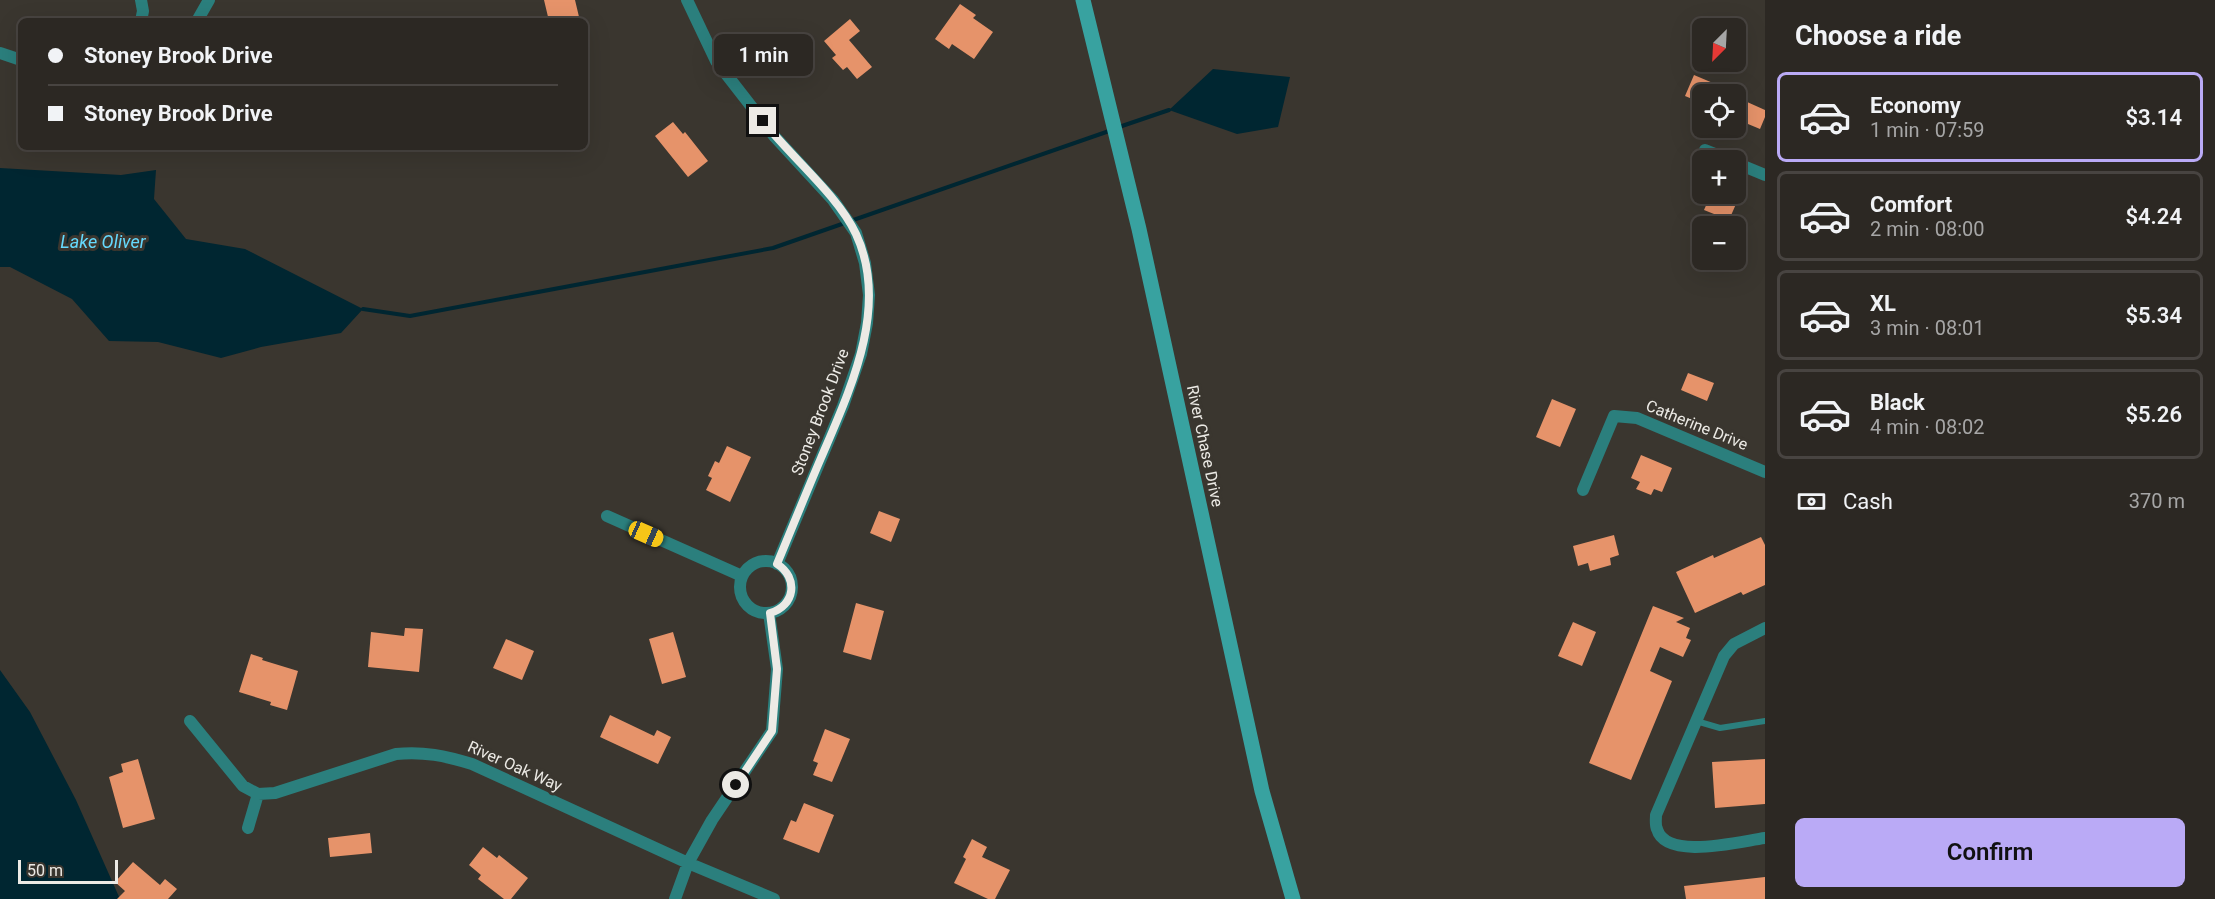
<!DOCTYPE html>
<html lang="en">
<head>
<meta charset="utf-8">
<style>
	:root { --surface:#2c2823; --page:#383430; --text:#f1f3f6; --muted:#a6a6a6; --line:#484441; --accent:#baaaf6 }
	body { margin:0; font-family:Roboto,sans-serif; background:var(--page); color:var(--text); height:100vh; display:flex; flex-direction:column; font-size:22px; white-space:nowrap }
	* { box-sizing:border-box; margin:0 }
	p { font-size:20px; color:var(--muted) }
	.icon { flex:none; width:33px; height:33px; fill:none; stroke:currentColor; stroke-width:2; stroke-linecap:round; stroke-linejoin:round }
	.map { position:relative; flex:1; overflow:hidden }
	.sheet { display:flex; flex-direction:column; background:var(--surface); width:450px }
	.sheet>* { flex:none }
	.guide { position:absolute; left:18px; top:18px; width:570px; height:132px; border-radius:9px; box-shadow:0 6px 24px #0002,0 0 0 2px var(--line); display:grid; align-content:center; height:132px; padding:0 30px; background:var(--surface) }
	.needle { width:39px; rotate:204deg }
	.controls { position:absolute; left:1692px; top:18px; display:grid; gap:12px }
	.controls a { display:grid; place-items:center; width:54px; height:54px; border-radius:9px; background:var(--surface); box-shadow:0 6px 24px #0002,0 0 0 2px var(--line); font-size:30px }
	.scale { position:absolute; left:18px; bottom:15px; width:100px; box-sizing:border-box; padding-left:6px; border:3px solid #eceae5; border-top:0; font-size:16px; line-height:21px; white-space:nowrap; color:#eceae5; -webkit-text-stroke:4px #3a362f; paint-order:stroke }
	.end { position:absolute; width:27px; height:27px; margin:-14px; border:8px solid #eceae5; background:#111; box-shadow:0 0 0 3px #111 }
	.from { border-radius:50% }
	.bubble { position:absolute; height:42px; border-radius:9px; background:var(--surface); box-shadow:0 6px 24px #0002,0 0 0 2px var(--line); font-size:20px; font-weight:600; line-height:42px; text-align:center }
	.car { position:absolute; width:18px; height:36px; margin:-18px -9px; border-radius:8px; box-shadow:0 0 4px 2px #0007; background:linear-gradient(#f5c518 24%,#345 0 40%,#f5c518 0 76%,#345 0 86%,#f5c518 0) }
	.guide b { display:flex; align-items:center; gap:21px; height:57px; font-size:22px }
	.guide b+b { border-top:2px solid var(--line) }
	.guide i { width:15px; height:15px; background:var(--text) }
	ul { padding:0; list-style:none }
	li { display:flex; align-items:center; gap:18px; height:90px; margin:0 12px 9px; padding:0 18px; border:3px solid var(--line); border-radius:9px }
	li div { flex:1 }
	li b { display:block; font-size:22px }
	li em { font-style:normal; font-weight:600 }
	li.active { border-color:var(--accent) }
	li>.icon { width:54px; height:54px; stroke-width:1.5 }
	h2 { padding:0 30px; font-size:27px; line-height:72px }
	.pay { display:flex; align-items:center; gap:15px; height:66px; padding:0 30px; font-size:22px }
	.pay p { margin-inline-start:auto }
	.cta { display:flex; gap:12px; margin-top:auto; padding:12px 30px }
	.cta a { flex:1; height:69px; border-radius:9px; background:var(--accent); color:#111; font-size:24px; font-weight:600; line-height:69px; text-align:center }
	main { display:flex; flex:1; min-height:0 }
	.map>svg:first-child { display:block }
	.water { fill:#002631 }
	.lines { fill:none; stroke-linecap:round; stroke-linejoin:round }
	.stream { stroke:#002631; stroke-width:4 }
	.building { fill:#e6936a }
	.lane { stroke:#2b7f7d; stroke-width:6 }
	.street { stroke:#2b7f7d; stroke-width:12 }
	.secondary { stroke:#38a2a0; stroke-width:15 }
	.route { stroke:#eceae5; stroke-width:8 }
	.labels { text-anchor:middle; dominant-baseline:central; stroke-width:6; stroke-linejoin:round; paint-order:stroke }
	.street-label { font-size:16px; fill:#eceae5; stroke:#3a362f }
	.water-label { font-size:18px; font-style:italic; fill:#65d9fd; stroke:#3a362f }
</style>
</head>
<body>
<main>
<div class="map">
<svg width="1765" height="899" viewBox="0 0 1765 899">
	<rect width="100%" height="100%" fill="#3a362f"/>
	<!-- water -->
	<path class="water" d="M1213,69L1290,77L1278,127L1237,134L1169,110Z
		M0,168L121,175L156,170L154,199L186,239L245,249L363,309L341,333L261,347L221,358L158,342L109,341L72,299L10,267H0Z
		M0,670L30,712L76,800L120,899H0Z"/>
	<g class="lines">
		<!-- stream -->
		<path class="stream" d="M1119,127L1169,110
			M363,309L410,316L773,248L1112,130"/>
	</g>
	<!-- building -->
	<path class="building" d="M544,0H575L580,21H549Z
		M960,4L976,15L973,18L993,32L974,59L952,44L949,49L935,39Z
		M850,19L860,31L849,40L872,67L857,79L847,67L843,70L832,58L836,55L824,41Z
		M1694,75L1739,94H1702V103L1685,96Z
		M1736,97L1765,110V117L1760,129L1736,119Z
		M673,122L683,134L685,132L708,161L688,177L655,136Z
		M1711,194L1736,204L1729,220L1704,210Z
		M1688,373L1714,383L1707,401L1681,390Z
		M1552,399L1576,409L1560,447L1536,437Z
		M727,446L751,457L730,502L706,490L712,478L708,476L715,461L719,463Z
		M1641,455L1672,468L1662,492L1654,489L1651,495L1636,489L1640,482L1631,478Z
		M879,511L900,519L891,542L870,533Z
		M1614,535L1619,555L1610,558L1611,565L1590,571L1588,563L1578,566L1573,546Z
		M1761,537L1765,545V585L1743,595L1741,592L1695,613L1676,572L1713,555L1714,558Z
		M856,603L884,611L871,660L843,652Z
		M1653,606L1684,618L1676,622L1690,628L1686,638L1691,640L1683,657L1660,647L1650,671L1672,681L1631,780L1589,763Z
		M1573,622L1596,632L1582,666L1558,656Z
		M405,628L423,629L419,672L368,667L371,632L404,636Z
		M673,632L686,677L662,684L649,639Z
		M506,639L534,651L522,680L493,668Z
		M251,654L263,658L262,660L298,671L287,710L270,705L271,702L239,692Z
		M610,715L654,736L657,730L671,737L658,764L600,737Z
		M825,729L850,739L832,782L813,775L818,763L813,761Z
		M138,759L155,819L123,828L109,777L123,772L121,764Z
		M1765,759V804L1715,808L1712,762Z
		M804,803L834,815L819,853L783,839L791,820L796,822Z
		M370,833L372,853L330,857L328,838Z
		M972,839L987,847L982,857L1010,870L995,899H988L954,883L966,859L963,857Z
		M483,847L497,858L499,855L528,878L511,899H504L478,879L481,875L469,865Z
		M133,862L160,885L165,879L177,889L168,899H117L125,891L115,882Z
		M1765,877V899H1686L1684,886Z"/>
	<g class="lines">
		<!-- lane -->
		<path class="lane" d="M1696,721L1720,728L1765,721"/>
		<!-- street -->
		<path class="street" d="M141,0L143,11L141,21
			M687,0L716,61L775,137L833,200L856,233L865,263L869,295L867,323L861,354L843,406L777,564
			M197,21L209,0
			M0,53L21,60
			M1705,150L1730,160
			M1736,163L1765,175
			M1583,490L1614,416L1637,418L1765,472
			M607,516L742,576
			M740 587a26 26 0 1 1 52 0a26 26 0 1 1-52 0Z
			M1765,628L1734,644L1724,656L1656,815C1656,819 1655,825 1657,829C1666,861 1741,841 1765,838
			M190,721L243,786L258,794L275,793L396,754C423,751 446,756 472,764L688,863L774,899
			M248,828L258,794
			M675,899L688,863L712,820L772,731L777,669L769,613"/>
		<!-- secondary -->
		<path class="secondary" d="M1083,0L1139,229L1262,791L1293,899"/>
	</g>
	<g class="lines">
		<!-- route -->
		<path class="route" d="M736,785L772,731L777,669L770,613C795,606 799,578 777,564C792,528 806,493 821,458C850,390 890,307 856,234C838,195 790,156 763,121"/>
	</g>
	<g class="labels">
		<!-- street labels -->
		<g class="street-label">
			<text transform="translate(820 412) rotate(-69)">Stoney Brook Drive</text>
			<text transform="translate(1697 425) rotate(22)">Catherine Drive</text>
			<text transform="translate(1205 446) rotate(78)">River Chase Drive</text>
			<text transform="translate(515 766) rotate(24)">River Oak Way</text>
		</g>
		<!-- water labels -->
		<g class="water-label">
			<text x="103" y="241">Lake Oliver</text>
		</g>
	</g>
</svg>
<div class="controls">
<a><svg class="needle" viewBox="-14 -14 28 28"><path d="M0-13l5 13h-10z" fill="#e53935"/><path d="M0 13l5-13h-10z" fill="#a6a6a6"/></svg></a>
<a><svg class="icon" aria-label="locate" viewBox="0 0 24 24"><circle cx="12" cy="12" r="6"/><path d="M12 2v4M12 18v4M2 12h4M18 12h4"/></svg></a>
<a>+</a>
<a>−</a>
</div>
<div class="scale">50 m</div>
<i class="end from" style="left:736px;top:785px"></i>
<i class="end" style="left:763px;top:121px"></i>
<div class="bubble" style="left:714px;top:34px;width:99px">1 min</div>
<i class="car" style="left:646px;top:534px;rotate:114deg"></i>
<div class="guide">
<b><i class="from"></i>Stoney Brook Drive</b>
<b><i></i>Stoney Brook Drive</b>
</div>
</div>
<section class="sheet">
<h2>Choose a ride</h2>
<ul>
<li class="active"><svg class="icon" aria-label="car" viewBox="0 0 24 24"><path d="M5 17H2v-5l4-1 3-4h7l3 4 3 1v5h-3M9 17h6M6 11h13"/><circle cx="7" cy="17" r="2"/><circle cx="17" cy="17" r="2"/></svg><div><b>Economy</b><p>1 min · 07:59</p></div><em>$3.14</em></li>
<li><svg class="icon" aria-label="car" viewBox="0 0 24 24"><path d="M5 17H2v-5l4-1 3-4h7l3 4 3 1v5h-3M9 17h6M6 11h13"/><circle cx="7" cy="17" r="2"/><circle cx="17" cy="17" r="2"/></svg><div><b>Comfort</b><p>2 min · 08:00</p></div><em>$4.24</em></li>
<li><svg class="icon" aria-label="car" viewBox="0 0 24 24"><path d="M5 17H2v-5l4-1 3-4h7l3 4 3 1v5h-3M9 17h6M6 11h13"/><circle cx="7" cy="17" r="2"/><circle cx="17" cy="17" r="2"/></svg><div><b>XL</b><p>3 min · 08:01</p></div><em>$5.34</em></li>
<li><svg class="icon" aria-label="car" viewBox="0 0 24 24"><path d="M5 17H2v-5l4-1 3-4h7l3 4 3 1v5h-3M9 17h6M6 11h13"/><circle cx="7" cy="17" r="2"/><circle cx="17" cy="17" r="2"/></svg><div><b>Black</b><p>4 min · 08:02</p></div><em>$5.26</em></li>
</ul>
<div class="pay"><svg class="icon" aria-label="cash" viewBox="0 0 24 24"><path d="M3 7h18v10H3z"/><circle cx="12" cy="12" r="2"/></svg>Cash<p>370 m</p></div>
<div class="cta"><a>Confirm</a></div>
</section>
</main>
</body>
</html>
